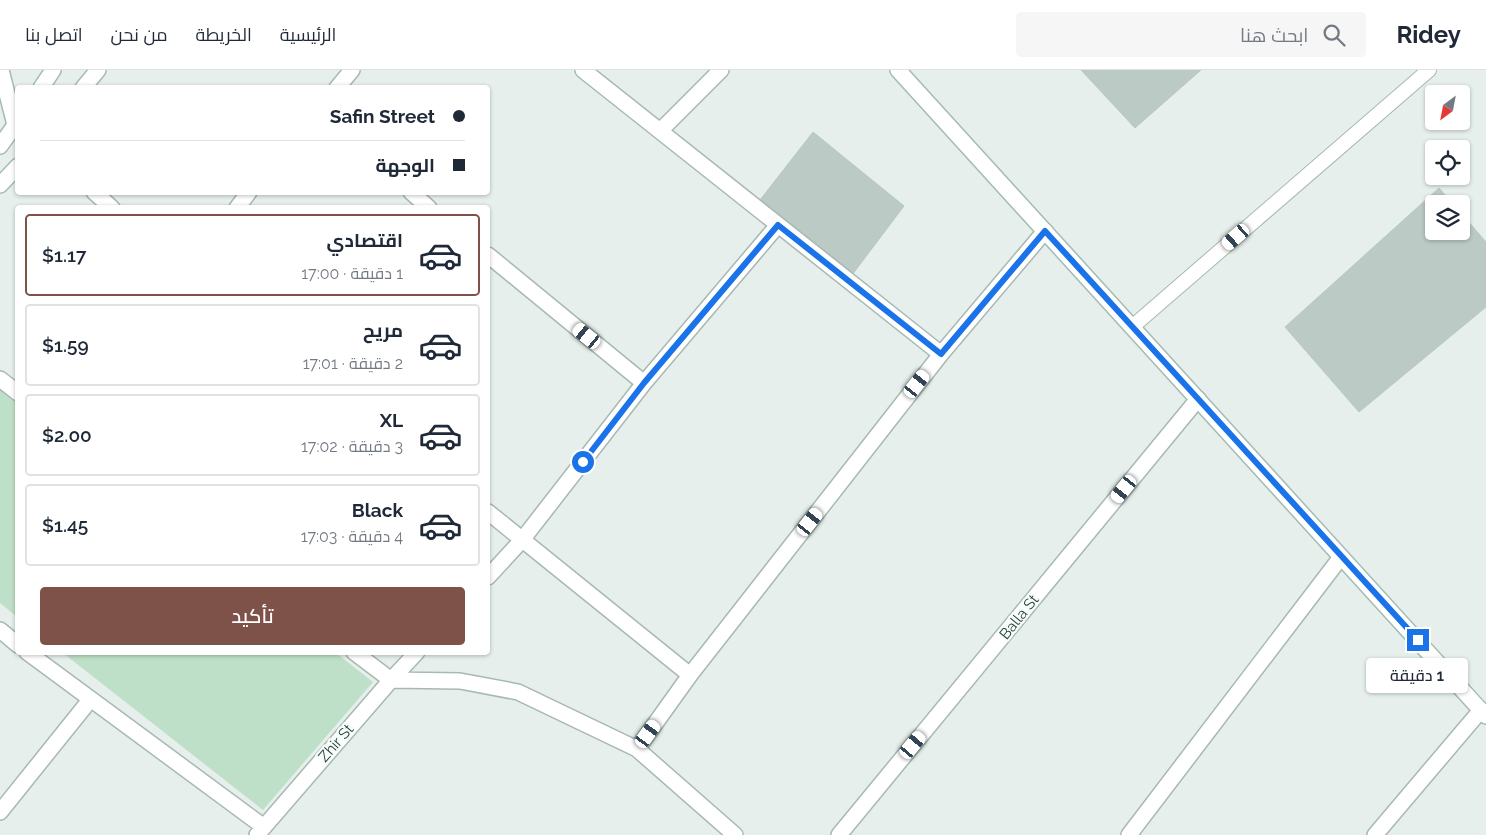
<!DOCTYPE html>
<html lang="ar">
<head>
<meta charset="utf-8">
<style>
	:root { --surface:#fff; --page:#f6f6f7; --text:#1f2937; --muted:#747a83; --line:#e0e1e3; --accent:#7f5249 }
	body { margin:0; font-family:Raleway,Cairo,sans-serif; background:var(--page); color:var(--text); direction:rtl; height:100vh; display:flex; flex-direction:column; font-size:19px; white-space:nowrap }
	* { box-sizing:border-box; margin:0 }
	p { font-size:16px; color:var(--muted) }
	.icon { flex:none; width:28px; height:28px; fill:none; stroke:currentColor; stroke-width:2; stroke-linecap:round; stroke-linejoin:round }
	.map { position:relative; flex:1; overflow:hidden; direction:ltr }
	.side { position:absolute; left:15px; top:135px; width:475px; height:450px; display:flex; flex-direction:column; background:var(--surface); border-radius:5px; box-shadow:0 1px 4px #0004; direction:rtl }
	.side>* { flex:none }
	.banner { position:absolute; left:15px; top:15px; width:475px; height:110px; border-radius:5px; box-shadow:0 1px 4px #0004; direction:rtl; display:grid; align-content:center; height:110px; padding:0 25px; background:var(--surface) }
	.needle { width:32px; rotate:212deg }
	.tools { position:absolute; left:1425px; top:15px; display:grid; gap:10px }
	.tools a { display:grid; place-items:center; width:45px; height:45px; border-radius:5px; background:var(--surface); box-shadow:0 1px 4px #0004; font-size:25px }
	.end { position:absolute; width:22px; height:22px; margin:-11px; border:6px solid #1a73e8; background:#fff; box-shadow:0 0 0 2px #fff }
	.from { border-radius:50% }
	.bubble { position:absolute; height:35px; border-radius:5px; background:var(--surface); box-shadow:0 1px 4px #0004; font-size:16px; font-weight:600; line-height:35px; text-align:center; direction:rtl }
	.car { position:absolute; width:15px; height:30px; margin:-15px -8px; border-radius:6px; box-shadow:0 0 4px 1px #0007; background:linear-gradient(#fff 24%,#345 0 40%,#fff 0 76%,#345 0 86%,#fff 0) }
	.banner b { display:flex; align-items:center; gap:18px; height:48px; font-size:19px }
	.banner b+b { border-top:1px solid var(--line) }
	.banner i { width:12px; height:12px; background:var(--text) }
	ul { padding:9px 0 0; list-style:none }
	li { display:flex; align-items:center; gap:15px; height:82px; margin:0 10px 8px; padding:0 15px; border:2px solid var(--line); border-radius:5px }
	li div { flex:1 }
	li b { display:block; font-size:19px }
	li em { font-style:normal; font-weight:600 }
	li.on { border-color:var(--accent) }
	li>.icon { width:45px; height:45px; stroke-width:1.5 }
	.cta { display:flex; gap:10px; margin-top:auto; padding:10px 25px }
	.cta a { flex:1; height:58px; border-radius:5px; background:var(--accent); color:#fff; font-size:20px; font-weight:600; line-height:58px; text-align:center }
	header { display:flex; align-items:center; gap:30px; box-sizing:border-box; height:70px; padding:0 25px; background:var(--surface); border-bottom:1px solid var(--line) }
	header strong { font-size:24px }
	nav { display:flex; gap:28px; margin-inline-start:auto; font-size:18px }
	.search { width:350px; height:45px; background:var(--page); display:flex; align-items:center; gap:12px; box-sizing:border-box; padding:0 18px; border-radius:5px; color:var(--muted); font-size:19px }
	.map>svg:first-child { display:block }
	.green { fill:#bfe0c8 }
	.building { fill:#bbcac4; stroke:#b8c9c2 }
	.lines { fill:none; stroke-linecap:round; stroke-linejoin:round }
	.lane-casing { stroke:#a8b8b2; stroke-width:16 }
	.street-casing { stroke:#a8b8b2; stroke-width:18 }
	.secondary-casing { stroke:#a4bbb3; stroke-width:18 }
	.lane { stroke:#fff; stroke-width:14 }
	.street { stroke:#fff; stroke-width:15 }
	.secondary { stroke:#fff; stroke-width:15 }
	.route { stroke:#1a73e8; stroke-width:6 }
	.labels { text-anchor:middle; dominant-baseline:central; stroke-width:4.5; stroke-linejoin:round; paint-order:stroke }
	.street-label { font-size:15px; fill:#24423a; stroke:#f7fbf9 }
</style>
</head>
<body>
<header>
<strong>Ridey</strong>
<div class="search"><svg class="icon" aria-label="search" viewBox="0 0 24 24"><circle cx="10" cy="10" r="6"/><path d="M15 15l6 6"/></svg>ابحث هنا</div>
<nav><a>الرئيسية</a><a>الخريطة</a><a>من نحن</a><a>اتصل بنا</a></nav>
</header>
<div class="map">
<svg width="1486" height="765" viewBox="0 0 1486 765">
	<rect width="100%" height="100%" fill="#e6efeb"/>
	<!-- green -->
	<path class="green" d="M0,312L17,326V547L0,533Z
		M63,583H336L373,612L263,740Z"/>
	<!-- building -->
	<path class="building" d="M1081,0H1201L1135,58Z
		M813,62L904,136L852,205L760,130Z
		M1439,118L1453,134H1434V161H1461V143L1486,172V237L1359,342L1285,257Z"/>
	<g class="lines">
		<!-- lane casing -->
		<g class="lane-casing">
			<path id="lane" d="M1132,257L1429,0"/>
		</g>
		<!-- street casing -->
		<g class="street-casing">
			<path id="street" d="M1,0L15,55
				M583,0L941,284
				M337,18L352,0
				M660,61L721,0
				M94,122L112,138
				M411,122L429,138
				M237,138L249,122
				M488,185L644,313
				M0,309L18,323
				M488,442L690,605
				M488,507L522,470L644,313L778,155
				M0,560L18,575
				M27,582L264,757
				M354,582L391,610L460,611L518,622L637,679L735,765
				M637,679L690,605L941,284L1045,161
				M0,742L90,630
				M257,765L391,610L417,582
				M839,765L1198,329
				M1129,765L1341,487
				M1375,765L1481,640"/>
		</g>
		<!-- secondary casing -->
		<g class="secondary-casing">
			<path id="secondary" d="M898,0L1486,646
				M41,18L53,0
				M83,18L98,0
				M0,76L18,51
				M0,115L18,96"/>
		</g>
		<!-- lane -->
		<use href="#lane" class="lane"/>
		<!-- street -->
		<use href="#street" class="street"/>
		<!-- secondary -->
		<use href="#secondary" class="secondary"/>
	</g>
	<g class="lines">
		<!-- route -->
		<path class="route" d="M583,392L644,313L778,155L941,284L1045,161L1418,570"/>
	</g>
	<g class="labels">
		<!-- street labels -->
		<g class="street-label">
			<text transform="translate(1019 547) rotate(-51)">Balla St</text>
			<text transform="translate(336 673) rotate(-49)">Zhir St</text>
		</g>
	</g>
</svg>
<div class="tools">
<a><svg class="needle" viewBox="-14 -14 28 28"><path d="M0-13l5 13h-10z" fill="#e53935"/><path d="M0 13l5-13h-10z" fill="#747a83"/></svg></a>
<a><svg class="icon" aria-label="locate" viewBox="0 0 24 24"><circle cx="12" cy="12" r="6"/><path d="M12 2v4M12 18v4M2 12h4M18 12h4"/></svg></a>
<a><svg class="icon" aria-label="layers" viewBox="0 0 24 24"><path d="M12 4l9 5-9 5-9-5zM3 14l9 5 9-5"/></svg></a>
</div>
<i class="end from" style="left:583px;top:392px"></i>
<i class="end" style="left:1418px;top:570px"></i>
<div class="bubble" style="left:1366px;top:588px;width:102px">1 دقيقة</div>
<i class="car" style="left:1236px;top:167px;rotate:229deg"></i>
<i class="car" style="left:587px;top:266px;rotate:309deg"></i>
<i class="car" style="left:917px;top:314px;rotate:38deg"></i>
<i class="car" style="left:1124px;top:419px;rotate:219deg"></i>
<i class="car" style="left:810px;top:452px;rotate:38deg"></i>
<i class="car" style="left:648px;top:664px;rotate:36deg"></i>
<i class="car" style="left:913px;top:675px;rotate:40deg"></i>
<div class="banner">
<b><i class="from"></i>Safin Street</b>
<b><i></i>الوجهة</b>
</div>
<section class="side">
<ul>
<li class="on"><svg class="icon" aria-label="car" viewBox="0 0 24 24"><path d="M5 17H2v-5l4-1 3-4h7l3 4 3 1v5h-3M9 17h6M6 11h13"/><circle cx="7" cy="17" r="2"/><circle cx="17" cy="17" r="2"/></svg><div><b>اقتصادي</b><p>1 دقيقة · 17:00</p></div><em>$1.17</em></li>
<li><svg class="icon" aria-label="car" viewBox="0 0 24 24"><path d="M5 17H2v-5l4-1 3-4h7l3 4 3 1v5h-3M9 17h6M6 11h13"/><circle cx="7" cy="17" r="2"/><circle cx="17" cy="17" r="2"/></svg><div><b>مريح</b><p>2 دقيقة · 17:01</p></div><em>$1.59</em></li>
<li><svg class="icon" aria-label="car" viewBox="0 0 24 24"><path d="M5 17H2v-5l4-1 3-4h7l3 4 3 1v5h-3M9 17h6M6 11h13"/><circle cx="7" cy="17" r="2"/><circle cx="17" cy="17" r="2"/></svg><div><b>XL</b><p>3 دقيقة · 17:02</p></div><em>$2.00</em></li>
<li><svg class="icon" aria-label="car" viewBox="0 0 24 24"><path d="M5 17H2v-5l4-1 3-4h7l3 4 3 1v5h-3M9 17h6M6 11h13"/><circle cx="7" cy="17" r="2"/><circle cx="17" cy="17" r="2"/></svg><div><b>Black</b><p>4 دقيقة · 17:03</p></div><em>$1.45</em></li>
</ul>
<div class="cta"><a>تأكيد</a></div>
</section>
</div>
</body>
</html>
